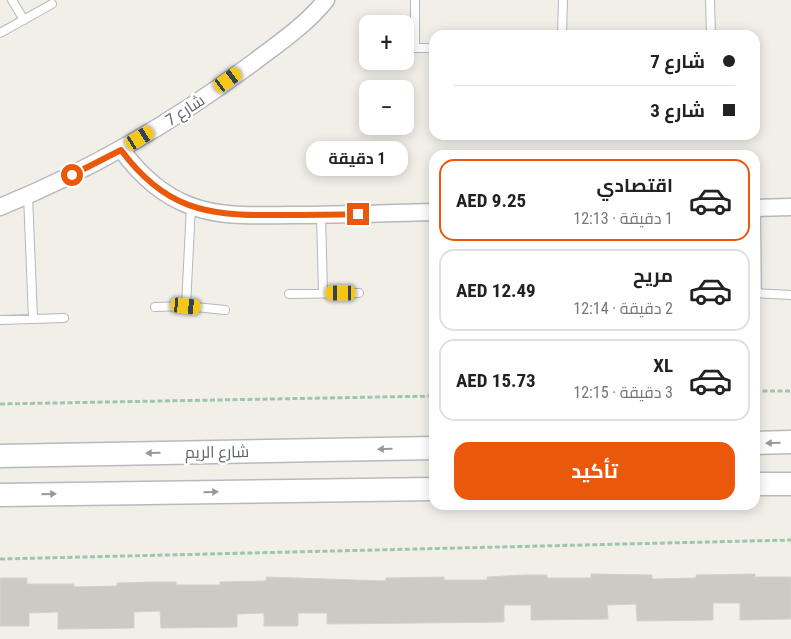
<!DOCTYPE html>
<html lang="ar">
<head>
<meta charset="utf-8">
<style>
	:root { --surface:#fff; --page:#f2f2f2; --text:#222; --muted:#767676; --line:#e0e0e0; --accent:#ea580c }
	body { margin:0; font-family:"Roboto Condensed",Cairo,sans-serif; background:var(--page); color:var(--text); direction:rtl; height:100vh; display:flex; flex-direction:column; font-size:19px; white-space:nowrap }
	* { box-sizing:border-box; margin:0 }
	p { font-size:16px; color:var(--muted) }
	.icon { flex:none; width:28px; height:28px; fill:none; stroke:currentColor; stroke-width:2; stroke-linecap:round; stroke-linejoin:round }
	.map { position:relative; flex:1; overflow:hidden; direction:ltr }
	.side { position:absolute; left:429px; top:150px; width:331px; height:360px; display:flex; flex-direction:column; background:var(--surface); border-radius:15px; box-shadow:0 2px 12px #0003; direction:rtl }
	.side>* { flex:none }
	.top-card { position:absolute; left:429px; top:30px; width:331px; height:110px; border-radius:15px; box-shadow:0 2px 12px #0003; direction:rtl; display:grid; align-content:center; height:110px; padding:0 25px; background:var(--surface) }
	.fabs { position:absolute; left:359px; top:15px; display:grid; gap:10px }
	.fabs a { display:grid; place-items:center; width:55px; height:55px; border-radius:10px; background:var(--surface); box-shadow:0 2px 12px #0003; font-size:25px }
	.end { position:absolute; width:22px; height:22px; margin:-11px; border:6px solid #ea580c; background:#fff; box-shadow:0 0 0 2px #fff }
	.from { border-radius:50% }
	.bubble { position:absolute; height:35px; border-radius:15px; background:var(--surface); box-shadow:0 2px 12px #0003; font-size:16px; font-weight:700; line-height:35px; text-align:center; direction:rtl }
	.car { position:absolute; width:15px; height:30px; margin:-15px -8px; border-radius:6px; box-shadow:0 0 4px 1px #0007; background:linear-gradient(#f5c518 24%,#345 0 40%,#f5c518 0 76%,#345 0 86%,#f5c518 0) }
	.top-card b { display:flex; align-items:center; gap:18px; height:48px; font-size:19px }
	.top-card b+b { border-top:1px solid var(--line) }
	.top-card i { width:12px; height:12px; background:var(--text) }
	ul { padding:9px 0 0; list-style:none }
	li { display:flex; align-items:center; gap:15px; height:82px; margin:0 10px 8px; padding:0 15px; border:2px solid var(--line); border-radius:15px }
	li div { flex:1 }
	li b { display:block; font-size:19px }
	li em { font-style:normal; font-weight:700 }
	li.selected { border-color:var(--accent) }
	li>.icon { width:45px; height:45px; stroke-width:1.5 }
	.cta { display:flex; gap:10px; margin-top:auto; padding:10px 25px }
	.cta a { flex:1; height:58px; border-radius:15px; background:var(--accent); color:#fff; font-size:20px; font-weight:700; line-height:58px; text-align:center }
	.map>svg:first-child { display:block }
	.building { fill:#cccac5; stroke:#d6d1c6 }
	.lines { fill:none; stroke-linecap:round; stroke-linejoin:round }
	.lane-casing { stroke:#b5b8bc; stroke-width:10 }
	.street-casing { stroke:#b5b8bc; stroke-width:19 }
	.secondary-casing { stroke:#b6babf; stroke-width:25 }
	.path { stroke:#9cc7a9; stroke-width:3; stroke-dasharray:5 2.5; stroke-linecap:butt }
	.lane { stroke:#fff; stroke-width:8 }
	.street { stroke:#fff; stroke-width:16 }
	.secondary { stroke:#fff; stroke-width:22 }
	.oneway { fill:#979a9d }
	.route { stroke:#ea580c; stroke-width:6 }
	.labels { text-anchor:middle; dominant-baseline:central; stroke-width:5; stroke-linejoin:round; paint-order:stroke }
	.street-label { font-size:16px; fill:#5f6368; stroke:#fff }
</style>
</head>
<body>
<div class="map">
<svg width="791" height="639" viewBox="0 0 791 639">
	<rect width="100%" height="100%" fill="#f1efe8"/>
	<!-- building -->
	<path class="building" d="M591,574L652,575V579L696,578V575L755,574V577H791V619L740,620V603H713V620L637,621L636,604L607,605L608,619L531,620V605H504V622L327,624V613H298V626H264V613L237,614V627L161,628L160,611L134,612V628L58,629V612L29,613V626H0V578H27V584H74V587L117,586V583L154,582H176V585H220V582L266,581V577L386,581V578L444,577V580H487V577L524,575H547V578H591Z"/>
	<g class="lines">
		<!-- lane casing -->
		<g class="lane-casing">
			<path id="lane" d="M12,0L24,20
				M710,0L711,35
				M0,33L52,4
				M562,35L563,0
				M405,48H434
				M415,48V0
				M28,195L33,319
				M756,208L757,293
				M321,215L323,293
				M755,293L791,295
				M289,294L359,293
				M186,306L191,206
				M155,307L186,306L225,310
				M0,320L64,318"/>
		</g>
		<!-- street casing -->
		<g class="street-casing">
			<path id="street" d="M121,149C139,174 161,195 191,206C223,218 258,215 293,215C340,215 387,213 434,212
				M0,207C91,170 175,121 254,62C279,43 306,25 326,0
				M755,208L791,207"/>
		</g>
		<!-- secondary casing -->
		<g class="secondary-casing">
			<path id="secondary" d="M755,443L791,442
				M0,456L434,448
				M755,484H791
				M0,495L434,489"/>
		</g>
		<!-- path -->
		<path class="path" d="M755,391H791
			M0,404L434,396
			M0,559L791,540"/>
		<!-- lane -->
		<use href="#lane" class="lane"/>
		<!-- street -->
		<use href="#street" class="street"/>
		<!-- secondary -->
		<use href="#secondary" class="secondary"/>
	</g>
	<!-- one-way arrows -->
	<defs><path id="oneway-solid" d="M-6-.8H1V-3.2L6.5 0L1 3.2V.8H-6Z" transform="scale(1.25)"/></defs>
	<g class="oneway">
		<use href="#oneway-solid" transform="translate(773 443) rotate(179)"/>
		<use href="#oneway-solid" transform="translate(385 449) rotate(179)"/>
		<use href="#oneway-solid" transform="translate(153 453) rotate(179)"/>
		<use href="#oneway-solid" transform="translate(211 492) rotate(-1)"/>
		<use href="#oneway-solid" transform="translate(49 494) rotate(-1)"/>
	</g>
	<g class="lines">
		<!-- route -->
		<path class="route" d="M72,175L121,150C164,208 205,216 274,215C302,215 330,215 358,214"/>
	</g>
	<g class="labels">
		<!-- street labels -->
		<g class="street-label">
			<text transform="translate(185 110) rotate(-33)">شارع 7</text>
			<text transform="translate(217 452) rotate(-1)">شارع الريم</text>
		</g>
	</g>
</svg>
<div class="fabs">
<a>+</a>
<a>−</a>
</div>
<i class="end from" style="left:72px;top:175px"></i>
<i class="end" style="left:358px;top:214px"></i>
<div class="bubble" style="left:306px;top:141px;width:102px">1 دقيقة</div>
<i class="car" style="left:228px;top:80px;rotate:54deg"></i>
<i class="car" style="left:140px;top:138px;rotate:59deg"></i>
<i class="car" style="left:341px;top:293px;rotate:270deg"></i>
<i class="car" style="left:186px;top:306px;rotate:96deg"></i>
<div class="top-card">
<b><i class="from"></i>شارع 7</b>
<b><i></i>شارع 3</b>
</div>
<section class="side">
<ul>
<li class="selected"><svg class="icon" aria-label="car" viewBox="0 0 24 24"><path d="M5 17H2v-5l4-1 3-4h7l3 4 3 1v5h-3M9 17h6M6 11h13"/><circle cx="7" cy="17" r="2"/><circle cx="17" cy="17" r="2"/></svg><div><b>اقتصادي</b><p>1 دقيقة · 12:13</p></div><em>AED 9.25</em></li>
<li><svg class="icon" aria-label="car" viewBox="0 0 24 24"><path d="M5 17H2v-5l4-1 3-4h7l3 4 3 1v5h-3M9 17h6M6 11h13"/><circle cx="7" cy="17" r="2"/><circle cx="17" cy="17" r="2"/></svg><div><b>مريح</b><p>2 دقيقة · 12:14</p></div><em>AED 12.49</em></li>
<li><svg class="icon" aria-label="car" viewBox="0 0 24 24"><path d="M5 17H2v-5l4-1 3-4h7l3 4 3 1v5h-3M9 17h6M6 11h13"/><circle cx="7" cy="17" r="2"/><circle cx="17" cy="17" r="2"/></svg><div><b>XL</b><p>3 دقيقة · 12:15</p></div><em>AED 15.73</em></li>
</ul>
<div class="cta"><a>تأكيد</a></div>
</section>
</div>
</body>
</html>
